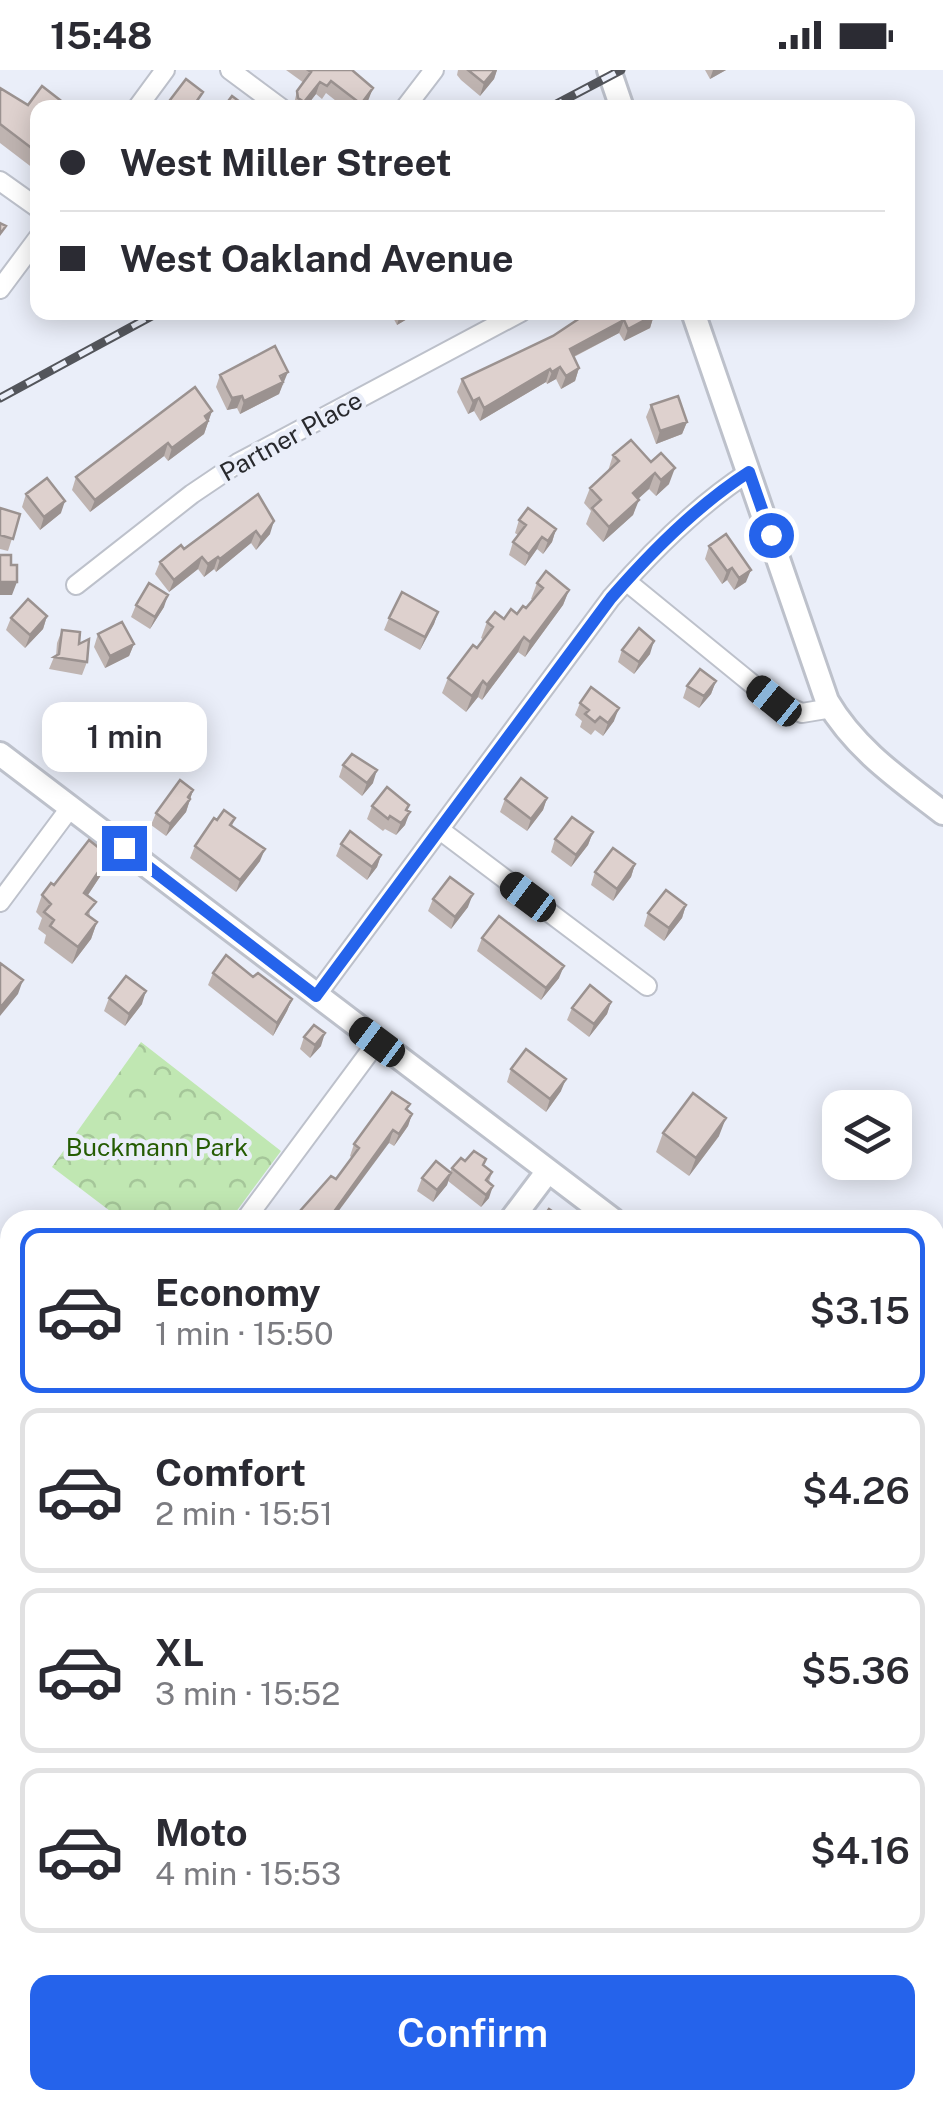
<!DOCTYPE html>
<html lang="en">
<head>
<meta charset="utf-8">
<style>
	:root { --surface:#fff; --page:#f7f7f7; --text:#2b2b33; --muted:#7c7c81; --line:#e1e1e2; --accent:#2563eb }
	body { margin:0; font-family:"Public Sans",sans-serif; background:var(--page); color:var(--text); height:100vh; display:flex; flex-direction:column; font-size:38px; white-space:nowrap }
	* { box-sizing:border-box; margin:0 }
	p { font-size:32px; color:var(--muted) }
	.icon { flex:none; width:55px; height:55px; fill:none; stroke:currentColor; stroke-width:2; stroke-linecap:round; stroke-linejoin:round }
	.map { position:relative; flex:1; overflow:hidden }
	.panel { position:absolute; left:0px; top:1140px; width:945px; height:900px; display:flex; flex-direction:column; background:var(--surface); border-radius:30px 30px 0 0; box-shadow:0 5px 25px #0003 }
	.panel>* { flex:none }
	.top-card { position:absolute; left:30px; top:30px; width:885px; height:220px; border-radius:20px; box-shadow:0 5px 25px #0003; display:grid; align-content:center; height:220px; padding:0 30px; background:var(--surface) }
	.tools { position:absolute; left:822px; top:1020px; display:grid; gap:20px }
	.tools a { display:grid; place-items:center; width:90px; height:90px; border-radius:20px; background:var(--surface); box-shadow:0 5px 25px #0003; font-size:50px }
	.end { position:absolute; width:45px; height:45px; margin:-22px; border:12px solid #2563eb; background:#fff; box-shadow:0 0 0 5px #fff }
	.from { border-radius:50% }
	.bubble { position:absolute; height:70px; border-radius:20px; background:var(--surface); box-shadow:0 5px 25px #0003; font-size:32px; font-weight:600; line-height:70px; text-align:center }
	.car { position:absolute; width:30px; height:60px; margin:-30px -15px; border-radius:12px; box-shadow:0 0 8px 2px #0007; background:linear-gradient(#222 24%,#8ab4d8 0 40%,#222 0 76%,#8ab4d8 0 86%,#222 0) }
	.top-card b { display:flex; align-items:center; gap:35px; height:95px; font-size:38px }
	.top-card b+b { border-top:2px solid var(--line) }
	.top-card i { width:25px; height:25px; background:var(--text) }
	ul { padding:18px 0 0; list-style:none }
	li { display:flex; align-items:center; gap:30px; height:165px; margin:0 20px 15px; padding:0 10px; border:5px solid var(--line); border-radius:20px }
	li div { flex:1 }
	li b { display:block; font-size:38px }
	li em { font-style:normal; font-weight:600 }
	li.current { border-color:var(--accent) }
	li>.icon { width:90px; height:90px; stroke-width:1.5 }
	.cta { display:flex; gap:20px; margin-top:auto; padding:20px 30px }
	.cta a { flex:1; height:115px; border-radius:20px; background:var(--accent); color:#fff; font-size:40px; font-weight:600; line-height:115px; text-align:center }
	.status { display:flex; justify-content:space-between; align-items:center; height:70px; padding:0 50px; background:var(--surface); direction:ltr }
	.status svg { height:28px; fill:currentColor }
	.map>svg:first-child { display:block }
	.forest { fill:url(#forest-crowns) }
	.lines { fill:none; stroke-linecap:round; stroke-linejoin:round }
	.street-casing { stroke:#bdc1cb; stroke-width:22 }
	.secondary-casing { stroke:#bdc1cb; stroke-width:28 }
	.street { stroke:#fff; stroke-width:18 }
	.secondary { stroke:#fff; stroke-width:22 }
	.rail-casing { stroke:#53555b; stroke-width:9 }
	.rail { stroke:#eaeef9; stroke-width:5; stroke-dasharray:15; stroke-linecap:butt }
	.wall { fill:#bfb4b1 }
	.shaded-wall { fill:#9b9290 }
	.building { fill:#ded1ce; stroke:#9b9290; stroke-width:2.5 }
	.route { stroke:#2563eb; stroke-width:12 }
	.labels { text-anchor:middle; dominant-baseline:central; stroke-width:9; stroke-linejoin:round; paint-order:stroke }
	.street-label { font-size:25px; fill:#28292d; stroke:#eaeef9 }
	.park-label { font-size:25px; fill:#255c02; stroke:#eaeef9 }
</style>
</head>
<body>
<div class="status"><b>15:48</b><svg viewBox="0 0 49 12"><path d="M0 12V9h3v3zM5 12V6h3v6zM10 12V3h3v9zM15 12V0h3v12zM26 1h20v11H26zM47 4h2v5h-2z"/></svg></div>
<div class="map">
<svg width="943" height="2040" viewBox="0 0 943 2040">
	<defs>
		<pattern id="forest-crowns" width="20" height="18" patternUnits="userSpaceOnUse" patternTransform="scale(2.5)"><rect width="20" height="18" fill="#c0e7b2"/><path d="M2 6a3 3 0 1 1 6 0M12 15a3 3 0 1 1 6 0" fill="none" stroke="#a5c699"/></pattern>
	</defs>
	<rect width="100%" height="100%" fill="#eaeef9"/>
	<!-- forest -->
	<path class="forest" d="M141,972L281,1081L230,1150H122L52,1097Z
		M935,1704L943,1710V2040H808L795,2030H935Z"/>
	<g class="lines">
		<!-- street casing -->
		<g class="street-casing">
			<path id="street" d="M230,0L281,38
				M137,38L165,0
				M405,38L434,0
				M0,111L38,138
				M0,219L38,168
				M626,511L773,631L802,643L832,638
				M76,515L192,424L238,393L521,242
				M440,760L647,916
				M0,832L70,738
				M316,926L611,528C651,482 698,435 749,402
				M245,1150L377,972
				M935,1465L943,1454
				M0,1479L10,1466
				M935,1558L943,1564
				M357,2030L369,2040
				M780,2030L793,2040
				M534,2040L541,2030"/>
		</g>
		<!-- secondary casing -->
		<g class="secondary-casing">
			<path id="secondary" d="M609,0L622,38
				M693,242L827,631C855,679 899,709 943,743
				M0,684L613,1150
				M511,1150L548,1101
				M935,1350L943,1352
				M0,1759L10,1744"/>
		</g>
		<!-- street -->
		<use href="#street" class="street"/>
		<!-- secondary -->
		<use href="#secondary" class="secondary"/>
		<!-- rail casing -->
		<g class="rail-casing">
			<path id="rail" d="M549,38L621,0
				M0,328L159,242"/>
		</g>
		<!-- rail -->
		<use href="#rail" class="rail"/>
	</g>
	<!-- wall -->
	<path class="wall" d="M286,0H352L368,31L363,38H345L326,23L322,29L316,24L305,38H293L297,21L304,13Z
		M458,0H497L494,9L480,26L461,10L457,5Z
		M705,0H726L710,9Z
		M0,18L28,35L57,36L38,38V102L0,73Z
		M390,242H419L397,255Z
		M589,242L654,245L650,258L624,271L619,263L574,287L579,298L575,311L561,319L556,309L547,314L546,312L480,351L474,341L468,344L457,322L462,309L553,266Z
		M220,305L284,314L282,315L279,324L240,344L237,338L227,340L216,317Z
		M651,335L687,352L682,364L656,374L646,347Z
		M212,341L204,364L168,391L164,386L90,442L72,420L76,407Z
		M631,370L669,414L656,426L649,419L638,429L633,445L603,472L586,454L591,441L584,433L590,418L608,401L613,385Z
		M26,424L61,443L40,460L22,437Z
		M258,424L270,464L256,480L251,473L216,502L214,499L204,507L198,499L169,522L155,504L160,492L184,479Z
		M0,438L20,444L8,481L0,479Z
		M519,450L556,459L552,472L543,484L537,479L525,496L509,485L513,472L518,465L515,463Z
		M709,476L746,512L734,520L727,510L722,514L705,489Z
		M537,513L569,520L563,535L525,587L518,582L482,630L478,627L466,642L442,623L448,608L484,570L481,568L487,552L504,549L517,544L526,538L533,530L531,529Z
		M136,535L164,537L150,559L131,547Z
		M438,542L434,554L420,580L384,560L389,548Z
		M47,546L43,559L25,578L6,560L11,548Z
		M62,560L79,574L87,592L82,605L49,599L54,587L56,586L57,573Z
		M98,564L134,574L129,586L105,598L94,577Z
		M622,580L650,584L634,604L618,592Z
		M716,611L711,624L699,638L683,628L687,616Z
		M580,633L614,651L603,666L595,660L591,665L580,657L582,651L575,645Z
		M343,695L373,713L362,726L339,707Z
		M193,720L186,742L166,766L151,755L156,743Z
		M547,728L543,740L527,761L500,742L505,729Z
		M372,736L408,741L405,755L396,765L385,759L383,761L367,749Z
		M235,748L232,756L260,791L236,822L190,788L195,776L217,750Z
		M593,762L588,775L571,797L551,782L555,769Z
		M341,774L381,785L377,797L367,810L336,786Z
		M635,794L631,807L613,831L591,815L595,802Z
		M103,802L88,825L90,847L97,852L91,869L72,894L44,873L46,865L38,859L42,848L36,842L42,825L54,815Z
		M433,829L468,837L451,859L428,841Z
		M686,835L682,848L664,871L644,856L648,843Z
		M482,868L559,908L541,930L477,881Z
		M213,903L253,907L292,929L287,941L273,966L208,915Z
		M109,928L142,934L125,956L104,941Z
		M611,932L607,944L589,967L567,950L572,938Z
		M304,967L321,976L310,988L300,979Z
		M511,999L561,1021L546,1042L507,1012Z
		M410,1034L407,1040L412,1044L408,1056L394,1076L389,1073L336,1109L352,1088L350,1086L354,1074Z
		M663,1063L719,1066L689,1106L656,1082Z
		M465,1091L484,1096L492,1102L489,1112V1128L481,1137L448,1111L447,1115L433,1132L417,1121L422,1108L450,1102L452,1098Z
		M10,1527V1565L0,1557V1540Z
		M935,1606L943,1633L936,1642H935Z
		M0,1642L10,1668L0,1682Z"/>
	<!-- shaded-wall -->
	<path class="shaded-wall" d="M495,0H497L494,9L480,26L484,13Z
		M713,0H726L710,9Z
		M320,12L316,24L305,38H302L304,32Z
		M373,18L368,31L363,38H360Z
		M401,242H419L397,255Z
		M654,245L650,258L624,271L628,259Z
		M624,250L619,263L565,291L570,279Z
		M560,297L556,309L547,314L552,302Z
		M579,298L575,311L561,319L566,306Z
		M550,299L546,312L480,351L484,338Z
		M288,302L279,324L240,344L244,331Z
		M242,326L237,338L227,340L232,328Z
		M479,328L474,341L468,344L473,331Z
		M212,341L204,364L168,391L172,378L205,346Z
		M687,352L682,364L656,374L660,361Z
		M168,373L164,386L90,442L95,430Z
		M675,398L669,414L656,426L661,410Z
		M655,403L649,419L627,439L633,423Z
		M639,430L633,445L603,472L609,457Z
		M65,431L61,443L40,460L44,447Z
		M274,451L270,464L256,480L261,468Z
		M556,459L552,472L543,484L548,471Z
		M256,461L251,473L216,502L220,489Z
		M542,467L537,479L525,496L529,484Z
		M202,487L198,499L169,522L174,510Z
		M218,487L214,499L204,507L208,494Z
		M732,498L727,510L722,514L727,501Z
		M751,500L746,512L734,520L739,508Z
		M0,512H17L12,525H0Z
		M569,520L563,535L525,587L530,572Z
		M168,525L164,537L150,559L155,547Z
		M438,542L434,554L420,580L425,567Z
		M47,546L43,559L25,578L30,565Z
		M524,567L518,582L482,630L487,615Z
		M654,571L650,584L634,604L639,592Z
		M134,574L129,586L105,598L110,586Z
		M483,611L478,627L466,642L472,626Z
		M716,611L711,624L699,638L704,626Z
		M619,638L614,651L603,666L608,653Z
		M377,700L373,713L362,726L367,713Z
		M193,720L186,742L166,766L170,754Z
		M547,728L543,740L527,761L531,749Z
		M409,735L405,748L410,742L405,755L396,765L406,740Z
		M593,762L588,775L571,797L576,785Z
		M265,779L260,791L236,822L240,810Z
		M381,785L377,797L367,810L372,797Z
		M109,786L103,802L78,840L84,823Z
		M635,794L631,807L613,831L617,819Z
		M473,824L468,837L451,859L455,847Z
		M686,835L682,848L664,871L669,858Z
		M97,852L91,869L72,894L78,877Z
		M564,896L559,908L541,930L546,918Z
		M23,910L18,924L0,946V938Z
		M146,921L142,934L125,956L129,944Z
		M292,929L287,941L273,966L277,953Z
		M611,932L607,944L589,967L594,954Z
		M325,963L321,976L310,988L315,975Z
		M566,1009L561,1021L546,1042L550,1029Z
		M412,1044L408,1056L394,1076L399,1064Z
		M726,1048L719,1066L689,1106L696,1088Z
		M393,1060L389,1073L332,1150H328Z
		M451,1103L447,1115L433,1132L437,1120Z
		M493,1116L489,1128L481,1137L486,1125Z
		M10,1352L9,1360L0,1372L2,1362Z
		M10,1662V1668L0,1682L5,1669Z
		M492,2030H497L490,2040H485Z
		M701,2030H706L699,2040H694Z"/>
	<!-- building -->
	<path class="building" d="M308,0H352L373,18L361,34L331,11L327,16L320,12L304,32L298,28L297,21L311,2Z
		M468,0H495L484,13Z
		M186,9L203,22L192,38H172L167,34Z
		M42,16L60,30L56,35L59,38H38V83L0,54V18L28,35Z
		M232,26L248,38H223Z
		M0,153L6,156L0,164Z
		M589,242H653L654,245L628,259L624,250L570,279L579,298L566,306L560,297L552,302L550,299L484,338L479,328L473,331L462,309L553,266Z
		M275,276L288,302L280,306L283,312L244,331L242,326L232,328L220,305Z
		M195,317L212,341L205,346L208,351L172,378L168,373L95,430L76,407Z
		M678,326L687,352L660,361L651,335Z
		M631,370L651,392L661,383L675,398L661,410L655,403L633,423L639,430L609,457L592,438L601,430L590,418L619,391L613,385Z
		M47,408L65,431L44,447L26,424Z
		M258,424L274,451L261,468L256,461L220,489L218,487L208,494L202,487L174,510L160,492L181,475L184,479Z
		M0,438L20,444L13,469L0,465Z
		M528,438L556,459L548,471L542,467L529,484L513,472L526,455L519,450Z
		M726,464L751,500L739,508L732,498L727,501L709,476Z
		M0,485H11V495H17V512H0Z
		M546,501L569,520L530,572L524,567L487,615L483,611L472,626L448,608L473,575L477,578L493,557L487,552L495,542L504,549L511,539L517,544L523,536L526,538L543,518L537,513Z
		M149,513L168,525L155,547L136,535Z
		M402,522L438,542L425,567L389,548Z
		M28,529L47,546L30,565L11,548Z
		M122,552L134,574L110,586L98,564Z
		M639,558L654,571L639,592L622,580Z
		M62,560L80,562L79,574L89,569L87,592L54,587L59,584Z
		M700,599L716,611L704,626L687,616Z
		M591,617L619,638L608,653L600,647L595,652L585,644L589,640L580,633Z
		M352,684L377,700L367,713L343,695Z
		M521,708L547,728L531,749L505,729Z
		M180,710L193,720L188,727L190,729L170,754L156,743Z
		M387,717L409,735L406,740L410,742L401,753L390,746L388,749L372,736Z
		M224,740L235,748L230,755L265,779L240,810L195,776L214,748L217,750Z
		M572,747L593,762L576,785L555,769Z
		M350,761L381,785L372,797L341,774Z
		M89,770L109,786L84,823L96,832L86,844L97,852L78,877L50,856L54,850L44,842L51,834L42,825L51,813L54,815Z
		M613,778L635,794L617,819L595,802Z
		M450,807L473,824L455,847L433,829Z
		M666,820L686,835L669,858L648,843Z
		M499,846L564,896L546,918L482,868Z
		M226,885L253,907L258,903L292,929L277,953L213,903Z
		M0,893L23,910L0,938Z
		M126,906L146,921L129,944L109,928Z
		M590,915L611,932L594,954L572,938Z
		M314,955L325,963L315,975L304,967Z
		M526,979L566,1009L550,1029L511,999Z
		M392,1022L410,1034L406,1039L412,1044L399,1064L393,1060L328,1150H292L331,1106L336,1109L359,1078L354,1074Z
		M693,1023L726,1048L696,1088L663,1063Z
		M474,1081L486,1089L483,1095L492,1102L486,1110L493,1116L486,1125L452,1098L461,1088L465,1091Z
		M436,1091L451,1103L437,1120L422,1108Z
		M549,1139L565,1150H541Z
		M0,1334L9,1341L10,1340V1352L2,1362L0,1360Z
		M10,1527V1549L0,1541Z
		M939,1601L943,1603V1626L940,1630L935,1626V1606Z
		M2,1638L10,1643V1662L5,1669L0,1666V1642Z
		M461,2030H492L485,2040H453Z
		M669,2030H701L694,2040H662Z
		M749,2030L762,2040H742Z"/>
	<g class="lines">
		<!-- route -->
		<path class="route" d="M124,778L316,926L611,528C651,482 697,435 749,402L771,465"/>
	</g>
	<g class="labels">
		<!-- street labels -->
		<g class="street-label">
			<text transform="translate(291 366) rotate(-29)">Partner Place</text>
		</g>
		<!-- park labels -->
		<g class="park-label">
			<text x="157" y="1077">Buckmann Park</text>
		</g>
	</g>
</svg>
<div class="tools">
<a><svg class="icon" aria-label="layers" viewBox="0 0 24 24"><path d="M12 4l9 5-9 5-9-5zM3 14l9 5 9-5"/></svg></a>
</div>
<i class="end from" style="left:771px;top:465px"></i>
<i class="end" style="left:124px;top:778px"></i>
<div class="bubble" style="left:42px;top:632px;width:165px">1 min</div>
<i class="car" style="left:774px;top:631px;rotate:309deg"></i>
<i class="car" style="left:528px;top:827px;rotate:307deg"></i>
<i class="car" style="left:377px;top:972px;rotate:307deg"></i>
<div class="top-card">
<b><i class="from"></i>West Miller Street</b>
<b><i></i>West Oakland Avenue</b>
</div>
<section class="panel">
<ul>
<li class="current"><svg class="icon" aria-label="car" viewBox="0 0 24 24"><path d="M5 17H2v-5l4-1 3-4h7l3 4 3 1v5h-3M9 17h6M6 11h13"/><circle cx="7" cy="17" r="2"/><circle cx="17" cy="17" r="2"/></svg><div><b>Economy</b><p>1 min · 15:50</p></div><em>$3.15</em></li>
<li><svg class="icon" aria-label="car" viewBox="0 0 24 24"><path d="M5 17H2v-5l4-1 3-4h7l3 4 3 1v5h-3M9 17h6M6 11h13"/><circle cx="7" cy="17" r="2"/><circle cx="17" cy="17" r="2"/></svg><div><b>Comfort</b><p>2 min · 15:51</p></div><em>$4.26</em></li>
<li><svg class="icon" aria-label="car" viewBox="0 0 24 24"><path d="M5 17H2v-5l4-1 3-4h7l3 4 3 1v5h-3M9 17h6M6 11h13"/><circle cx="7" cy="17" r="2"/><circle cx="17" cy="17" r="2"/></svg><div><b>XL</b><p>3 min · 15:52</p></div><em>$5.36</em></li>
<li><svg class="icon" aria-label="car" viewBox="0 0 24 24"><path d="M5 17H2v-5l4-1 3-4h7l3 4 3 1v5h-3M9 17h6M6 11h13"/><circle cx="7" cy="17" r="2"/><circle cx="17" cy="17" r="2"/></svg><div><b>Moto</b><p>4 min · 15:53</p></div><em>$4.16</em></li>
</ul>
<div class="cta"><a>Confirm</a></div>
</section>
</div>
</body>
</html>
